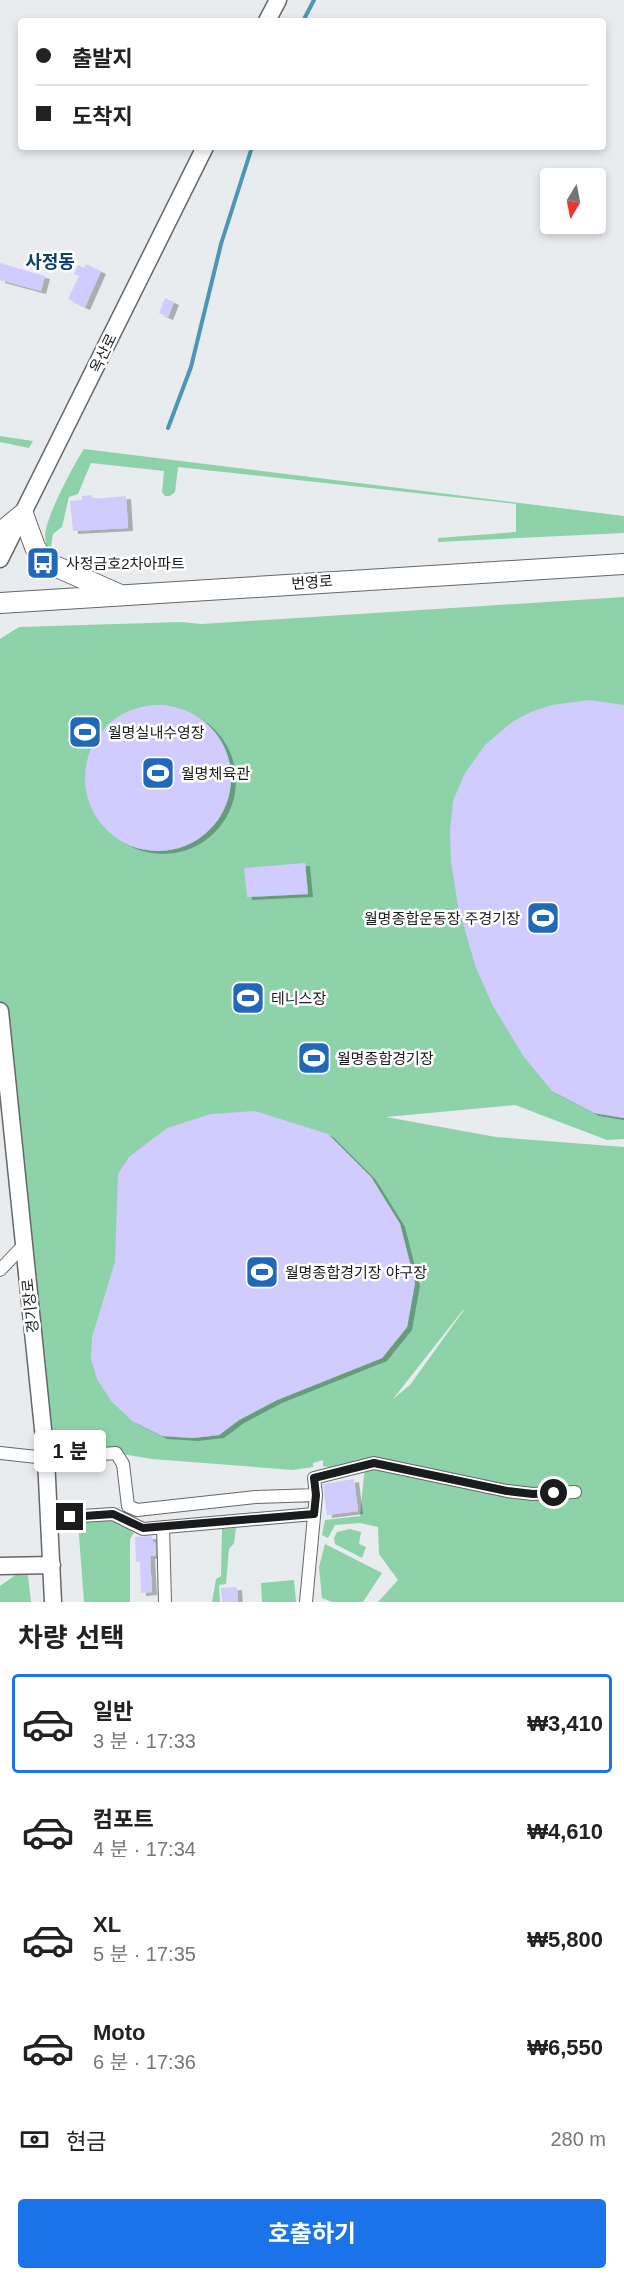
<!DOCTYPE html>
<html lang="ko">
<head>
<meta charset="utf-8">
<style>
	:root { --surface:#fff; --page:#f2f2f2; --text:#222; --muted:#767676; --line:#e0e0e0; --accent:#1a73e8 }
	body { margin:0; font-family:Helvetica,"Noto Sans KR",sans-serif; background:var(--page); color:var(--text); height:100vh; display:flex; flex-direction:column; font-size:22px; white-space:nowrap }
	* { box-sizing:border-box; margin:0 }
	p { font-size:20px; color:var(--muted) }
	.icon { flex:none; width:33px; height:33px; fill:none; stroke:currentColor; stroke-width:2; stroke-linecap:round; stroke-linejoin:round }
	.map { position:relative; height:1602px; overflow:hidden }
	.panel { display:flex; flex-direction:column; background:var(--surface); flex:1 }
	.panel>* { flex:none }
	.guide { position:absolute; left:18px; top:18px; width:588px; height:132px; border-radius:6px; box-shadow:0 3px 9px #0003; display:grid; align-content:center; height:132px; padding:0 18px; background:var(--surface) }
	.needle { width:39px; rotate:190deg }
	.buttons { position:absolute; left:540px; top:168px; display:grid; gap:12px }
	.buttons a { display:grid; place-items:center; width:66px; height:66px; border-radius:6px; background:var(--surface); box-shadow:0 3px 9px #0003; font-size:30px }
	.end { position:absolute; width:27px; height:27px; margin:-14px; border:8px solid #1a1b1c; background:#fff; box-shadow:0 0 0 3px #fff }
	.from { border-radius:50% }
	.bubble { position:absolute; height:42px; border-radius:6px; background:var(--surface); box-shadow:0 3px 9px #0003; font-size:20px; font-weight:700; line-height:42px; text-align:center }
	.guide b { display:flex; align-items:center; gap:21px; height:57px; font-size:22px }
	.guide b+b { border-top:2px solid var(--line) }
	.guide i { width:15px; height:15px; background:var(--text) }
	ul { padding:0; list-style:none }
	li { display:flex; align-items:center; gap:18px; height:99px; margin:0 12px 9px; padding:0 6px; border:3px solid transparent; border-radius:6px }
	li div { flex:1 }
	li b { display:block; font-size:22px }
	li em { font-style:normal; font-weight:700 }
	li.selected { border-color:var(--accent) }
	li>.icon { width:54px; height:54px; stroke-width:1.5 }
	h2 { padding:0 18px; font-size:27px; line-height:72px }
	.pay { display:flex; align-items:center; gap:15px; height:66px; padding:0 18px; font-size:22px }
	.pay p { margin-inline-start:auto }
	.cta { display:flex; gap:12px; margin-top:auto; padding:12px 18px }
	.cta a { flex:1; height:69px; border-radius:6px; background:var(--accent); color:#fff; font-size:24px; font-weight:700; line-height:69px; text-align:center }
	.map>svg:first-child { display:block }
	.green { fill:#8ed2a9; fill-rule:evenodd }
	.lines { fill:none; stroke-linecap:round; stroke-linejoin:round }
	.stream { stroke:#4d97b4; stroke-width:4 }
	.building { fill:#d1ccfd; filter:url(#shadow) }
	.street-casing { stroke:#65676a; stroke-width:14 }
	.secondary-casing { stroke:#65676a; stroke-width:19 }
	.primary-casing { stroke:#65676a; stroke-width:22 }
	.street { stroke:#fff; stroke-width:12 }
	.secondary { stroke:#fff; stroke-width:16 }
	.primary { stroke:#fff; stroke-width:20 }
	.route { stroke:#1a1b1c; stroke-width:8 }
	.labels { text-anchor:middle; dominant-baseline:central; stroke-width:5; stroke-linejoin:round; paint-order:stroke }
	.street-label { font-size:15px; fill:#1a1b1c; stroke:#fff }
	.poi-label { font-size:15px; fill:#1a1b1c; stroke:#fff; text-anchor:start }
	.quarter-label { font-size:18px; font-weight:bold; fill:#0f3e71; stroke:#fff }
</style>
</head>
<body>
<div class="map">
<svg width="624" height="1602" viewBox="0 0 624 1602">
	<defs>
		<filter id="shadow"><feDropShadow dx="5" dy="3" stdDeviation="0" flood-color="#0004"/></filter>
	</defs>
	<rect width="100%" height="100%" fill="#e9ecef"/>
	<!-- green -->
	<path class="green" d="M0,436L33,441L29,448L0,442Z
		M84,449L624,516V533L438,542V538L516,532V504L178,467L175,492L170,496H165L162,492L164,471L91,463L78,494L69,497L62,527L53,534L50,553C47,547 45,542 45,535C46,517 73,466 84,449Z
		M624,597V1139L607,1140L515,1105L386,1117L496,1137L624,1147V1602H378L398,1580L379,1554L378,1527L360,1523L335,1525L328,1538L322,1535L325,1520L360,1516L364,1475L368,1460L335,1469L323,1466V1460L313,1463V1467L293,1470L152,1459L116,1453L46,1458L0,1011V639L19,627L181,622L202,624ZM464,1310L410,1385L393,1399L463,1310Z
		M114,1519L134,1533L130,1539V1602H84L78,1522Z
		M236,1528L234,1543L229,1549L226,1584L219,1585L220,1602H212L216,1579L221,1576L222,1529Z
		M350,1529L361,1532L359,1544L366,1547L362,1558L335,1544L334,1538L337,1532Z
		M325,1544L382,1573L363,1602H332L322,1598L319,1567Z
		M27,1567L31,1602H0V1586Z
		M294,1580L296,1602H262L261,1583Z"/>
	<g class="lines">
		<!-- stream -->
		<path class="stream" d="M303,21L314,0
			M168,428L191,367L221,244L252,147"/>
	</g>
	<!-- building -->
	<path class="building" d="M0,263L45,276L41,291L0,280Z
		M86,264L101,271L85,307L68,299L79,276L74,274L78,265L84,268Z
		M165,298L174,302L168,317L159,313Z
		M92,495L93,499L126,496L128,528L73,531L70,501L82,500V496Z
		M589,700L624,705V1118L594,1113L552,1091L524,1057L493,1006L476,968L458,906L451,861L450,831L453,801L465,773L485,745L512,722L531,712L552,705Z
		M85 778a73 73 0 1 1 146 0a73 73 0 1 1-146 0Z
		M305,863L308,894L247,897L244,868Z
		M255,1111L328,1134L371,1177L400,1224L415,1283L407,1327L382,1358L277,1400L239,1420L219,1435L193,1438L162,1436L132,1421L111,1401L97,1379L91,1359L92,1337L115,1262L118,1174L129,1157L167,1128L211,1114Z
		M354,1479L358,1511L327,1515L323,1484Z
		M152,1536L153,1542H155L156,1556H150L152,1592L141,1593L140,1562H136L135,1537Z
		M237,1587L238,1602H222L221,1588Z"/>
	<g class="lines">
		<!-- street casing -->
		<g class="street-casing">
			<path id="street" d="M0,1270L23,1246
				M0,1453L46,1458L116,1453L123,1464L128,1506L137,1510L256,1497L316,1495L314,1478L374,1463L507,1491L533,1494L575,1492
				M49,1518L113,1514L143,1529L314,1514
				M163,1527L165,1602
				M306,1602L316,1495"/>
		</g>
		<!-- secondary casing -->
		<g class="secondary-casing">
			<path id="secondary" d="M267,21L278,0
				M0,559L205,147
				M0,1011L46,1458L53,1602
				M0,1566L52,1565"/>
		</g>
		<!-- primary casing -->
		<g class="primary-casing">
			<path id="primary" d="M0,533L23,514L35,547L41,557L48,563L118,594
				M0,603L624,564"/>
		</g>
		<!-- street -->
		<use href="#street" class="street"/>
		<!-- secondary -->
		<use href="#secondary" class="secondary"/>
		<!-- primary -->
		<use href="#primary" class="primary"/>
	</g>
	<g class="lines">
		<!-- route -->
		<path class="route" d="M70,1517L113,1514L143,1528L314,1514L316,1495L314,1478L374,1463L507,1491L533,1494L554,1493"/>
	</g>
	<!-- icons -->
	<defs>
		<g id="bus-square" transform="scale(1.725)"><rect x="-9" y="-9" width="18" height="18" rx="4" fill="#2069b9" stroke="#fff"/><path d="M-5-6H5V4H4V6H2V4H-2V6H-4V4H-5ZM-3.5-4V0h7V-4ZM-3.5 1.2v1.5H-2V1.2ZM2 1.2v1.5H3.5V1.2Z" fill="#fff"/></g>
		<g id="stadium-square" transform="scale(1.725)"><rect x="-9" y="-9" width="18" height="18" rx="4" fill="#2069b9" stroke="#fff"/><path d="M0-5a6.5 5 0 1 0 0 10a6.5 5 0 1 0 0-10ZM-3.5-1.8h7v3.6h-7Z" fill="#fff"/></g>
	</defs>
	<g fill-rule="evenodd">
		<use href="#bus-square" x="43" y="563"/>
		<use href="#stadium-square" x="85" y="732"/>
		<use href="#stadium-square" x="158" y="773"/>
		<use href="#stadium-square" x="543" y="918"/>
		<use href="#stadium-square" x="248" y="998"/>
		<use href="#stadium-square" x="314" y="1058"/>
		<use href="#stadium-square" x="262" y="1272"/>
	</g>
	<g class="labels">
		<!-- street labels -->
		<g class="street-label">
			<text transform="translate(103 353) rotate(-64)">옥산로</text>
			<text transform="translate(312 582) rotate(-4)">번영로</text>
			<text transform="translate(30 1306) rotate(-96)">경기장로</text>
		</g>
		<!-- poi labels -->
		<g class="poi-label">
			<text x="66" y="563">사정금호2차아파트</text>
			<text x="108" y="732">월명실내수영장</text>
			<text x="181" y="773">월명체육관</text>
			<text x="520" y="918" text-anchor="end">월명종합운동장 주경기장</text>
			<text x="271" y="998">테니스장</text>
			<text x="337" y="1058">월명종합경기장</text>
			<text x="285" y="1272">월명종합경기장 야구장</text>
		</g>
		<!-- quarter labels -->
		<g class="quarter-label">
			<text x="50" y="262">사정동</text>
		</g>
	</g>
</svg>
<div class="buttons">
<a><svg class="needle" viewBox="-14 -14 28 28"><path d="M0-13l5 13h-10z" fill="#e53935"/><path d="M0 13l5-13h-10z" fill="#767676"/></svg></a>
</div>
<i class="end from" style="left:554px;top:1493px"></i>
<i class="end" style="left:70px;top:1517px"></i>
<div class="bubble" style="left:34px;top:1430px;width:72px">1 분</div>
<div class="guide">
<b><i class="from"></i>출발지</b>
<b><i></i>도착지</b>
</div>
</div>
<section class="panel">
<h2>차량 선택</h2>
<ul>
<li class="selected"><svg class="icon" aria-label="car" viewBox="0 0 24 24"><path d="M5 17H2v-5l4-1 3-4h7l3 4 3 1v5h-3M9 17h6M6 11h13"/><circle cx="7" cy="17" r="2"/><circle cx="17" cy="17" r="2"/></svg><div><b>일반</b><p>3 분 · 17:33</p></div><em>₩3,410</em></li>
<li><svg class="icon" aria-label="car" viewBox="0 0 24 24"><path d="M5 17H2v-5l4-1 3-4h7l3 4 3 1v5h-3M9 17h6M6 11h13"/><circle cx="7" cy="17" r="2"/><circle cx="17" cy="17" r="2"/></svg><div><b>컴포트</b><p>4 분 · 17:34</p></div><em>₩4,610</em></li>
<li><svg class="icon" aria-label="car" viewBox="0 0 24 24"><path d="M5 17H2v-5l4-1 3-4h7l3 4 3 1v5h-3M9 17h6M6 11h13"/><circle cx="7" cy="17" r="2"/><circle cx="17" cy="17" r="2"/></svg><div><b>XL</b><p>5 분 · 17:35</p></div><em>₩5,800</em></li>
<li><svg class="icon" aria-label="car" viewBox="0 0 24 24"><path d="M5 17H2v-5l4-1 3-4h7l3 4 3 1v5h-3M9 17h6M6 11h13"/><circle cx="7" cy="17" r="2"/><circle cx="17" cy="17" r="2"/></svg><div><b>Moto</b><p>6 분 · 17:36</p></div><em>₩6,550</em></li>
</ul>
<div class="pay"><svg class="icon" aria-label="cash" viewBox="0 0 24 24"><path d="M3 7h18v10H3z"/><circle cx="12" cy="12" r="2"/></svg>현금<p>280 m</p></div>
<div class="cta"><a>호출하기</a></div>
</section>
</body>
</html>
